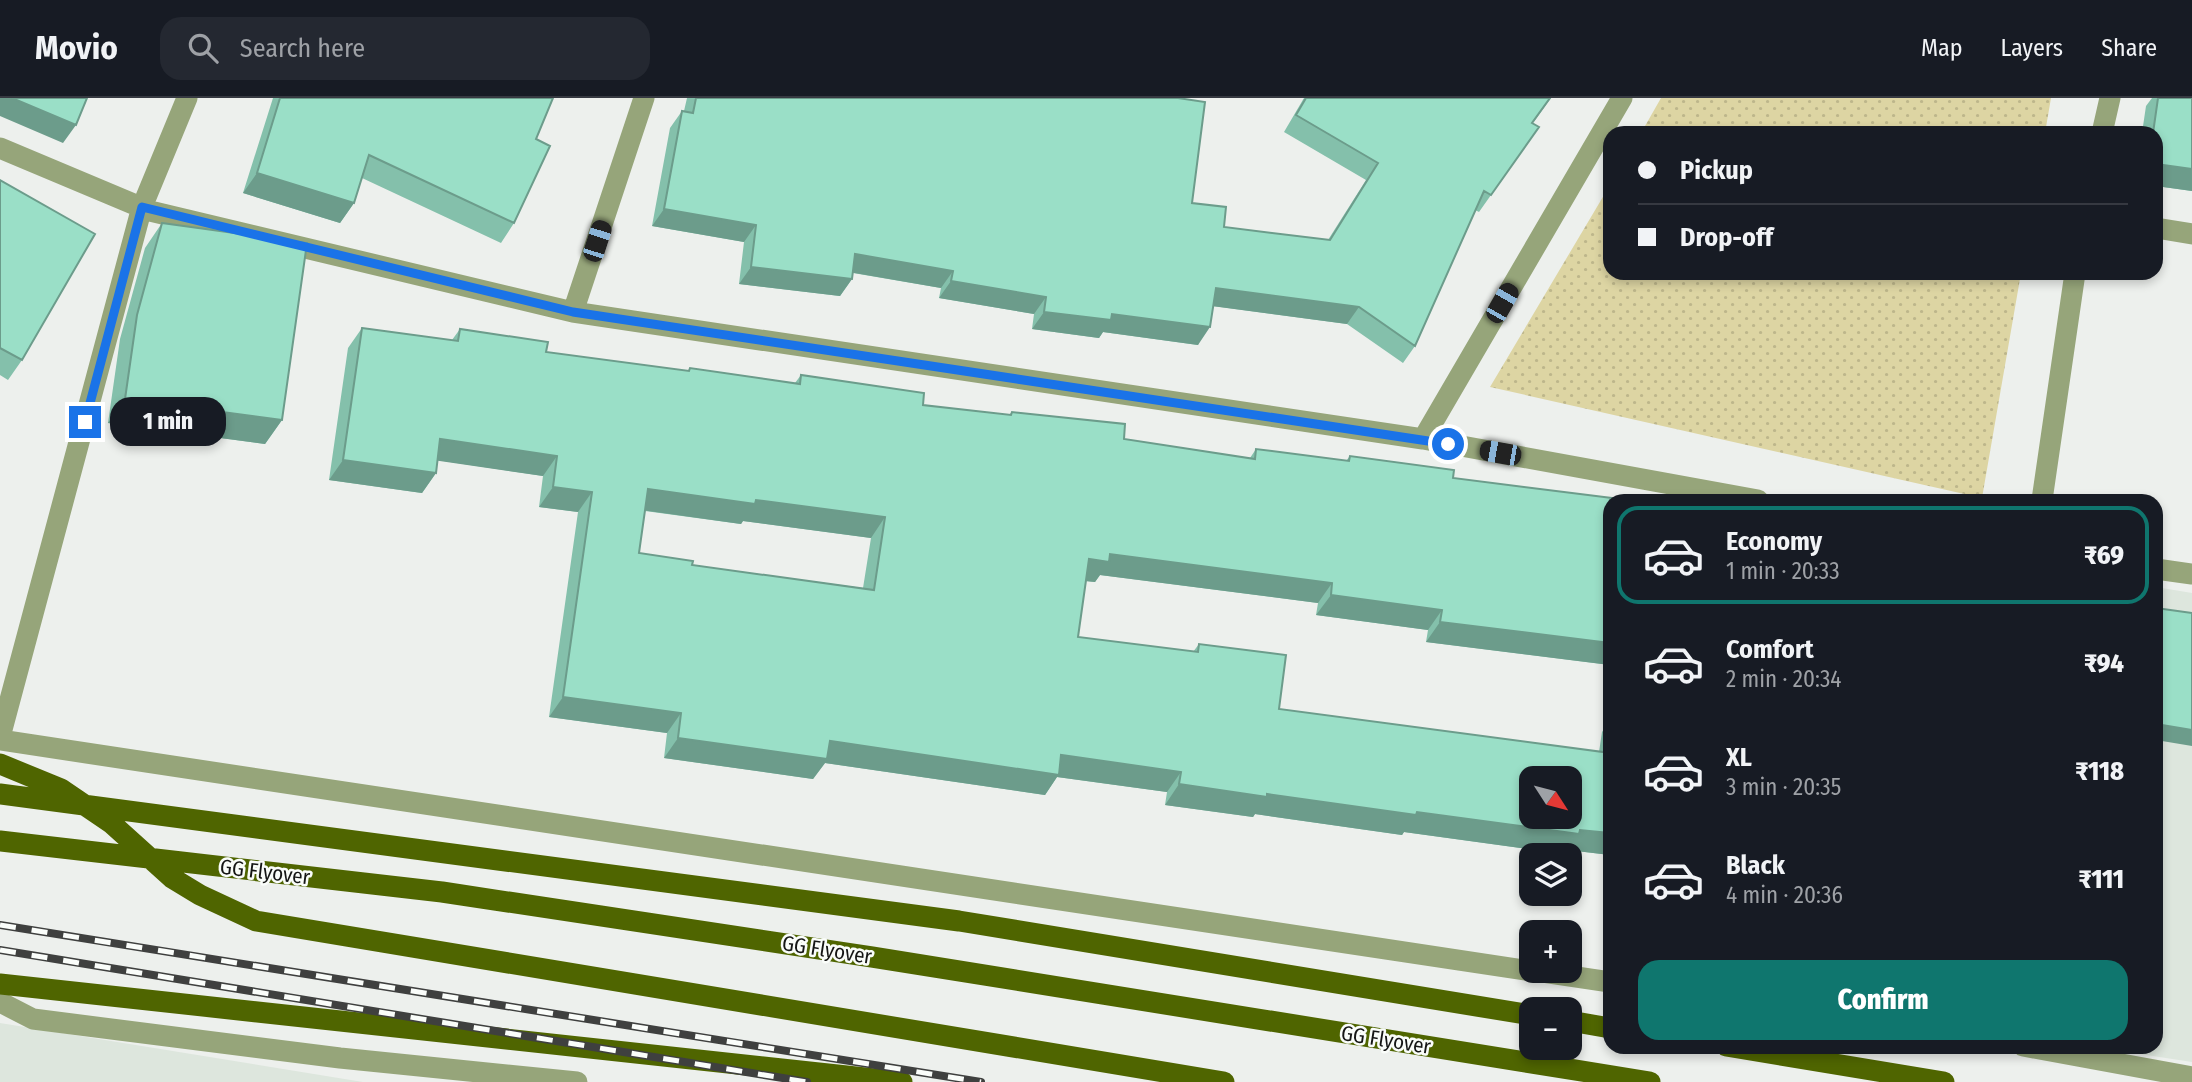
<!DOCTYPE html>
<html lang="en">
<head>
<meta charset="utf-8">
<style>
	:root { --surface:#171b24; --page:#242831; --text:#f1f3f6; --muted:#9ea1a6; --line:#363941; --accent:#0f766e }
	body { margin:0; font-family:"Fira Sans Condensed",sans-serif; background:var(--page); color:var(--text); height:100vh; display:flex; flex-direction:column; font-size:26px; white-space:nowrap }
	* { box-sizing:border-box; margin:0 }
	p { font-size:23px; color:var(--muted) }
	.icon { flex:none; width:38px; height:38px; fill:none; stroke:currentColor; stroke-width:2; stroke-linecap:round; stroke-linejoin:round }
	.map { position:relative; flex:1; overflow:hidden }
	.sheet { position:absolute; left:1603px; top:396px; width:560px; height:560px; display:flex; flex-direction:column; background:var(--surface); border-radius:21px; box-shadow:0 4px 10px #0003 }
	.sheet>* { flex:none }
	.banner { position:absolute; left:1603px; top:28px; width:560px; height:154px; border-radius:21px; box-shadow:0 4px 10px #0003; display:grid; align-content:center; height:154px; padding:0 35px; background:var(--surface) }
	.needle { width:46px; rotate:126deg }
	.tools { position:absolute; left:1519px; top:668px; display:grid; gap:14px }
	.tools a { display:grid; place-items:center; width:63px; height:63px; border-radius:14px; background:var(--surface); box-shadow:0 4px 10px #0003; font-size:35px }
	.end { position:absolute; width:32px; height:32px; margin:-16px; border:9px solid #1a73e8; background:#fff; box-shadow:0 0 0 4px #fff }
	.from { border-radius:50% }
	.bubble { position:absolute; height:49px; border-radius:21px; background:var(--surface); box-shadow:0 4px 10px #0003; font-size:23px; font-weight:800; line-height:49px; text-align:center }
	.car { position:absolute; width:21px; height:42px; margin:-21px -10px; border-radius:9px; box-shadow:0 0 5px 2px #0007; background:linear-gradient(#222 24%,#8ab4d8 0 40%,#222 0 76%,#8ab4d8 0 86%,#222 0) }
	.banner b { display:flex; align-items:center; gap:24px; height:66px; font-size:26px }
	.banner b+b { border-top:2px solid var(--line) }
	.banner i { width:18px; height:18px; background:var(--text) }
	ul { padding:12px 0 0; list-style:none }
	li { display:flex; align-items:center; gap:21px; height:98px; margin:0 14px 10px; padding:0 21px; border:4px solid transparent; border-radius:21px }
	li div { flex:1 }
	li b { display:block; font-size:26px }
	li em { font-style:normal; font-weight:800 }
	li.on { border-color:var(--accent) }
	li>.icon { width:63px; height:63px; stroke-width:1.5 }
	.action { display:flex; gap:14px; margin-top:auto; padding:14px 35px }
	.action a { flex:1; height:80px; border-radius:21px; background:var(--accent); color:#fff; font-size:28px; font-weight:800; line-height:80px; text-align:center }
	header { display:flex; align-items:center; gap:42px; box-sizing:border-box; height:98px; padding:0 35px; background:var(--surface); border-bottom:2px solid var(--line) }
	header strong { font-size:33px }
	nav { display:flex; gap:38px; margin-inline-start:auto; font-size:24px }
	.search { width:490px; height:63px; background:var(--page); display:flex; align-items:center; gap:18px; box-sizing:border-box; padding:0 24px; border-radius:21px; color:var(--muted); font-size:26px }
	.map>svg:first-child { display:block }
	.built { fill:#dde6dd }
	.park { fill:url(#park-dots) }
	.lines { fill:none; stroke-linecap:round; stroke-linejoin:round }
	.minor { stroke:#96a57a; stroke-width:21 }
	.major { stroke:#4f6500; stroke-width:21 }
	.rail-casing { stroke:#3f403f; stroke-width:8 }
	.rail { stroke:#fafdfa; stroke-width:5; stroke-dasharray:16; stroke-linecap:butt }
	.wall { fill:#84c0ab; fill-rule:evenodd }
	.shaded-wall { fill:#6c9c8b }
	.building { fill:#9adfc7; stroke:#6c9c8b; stroke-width:2; fill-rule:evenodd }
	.route { stroke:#1a73e8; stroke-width:9 }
	.labels { text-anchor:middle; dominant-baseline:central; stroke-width:5; stroke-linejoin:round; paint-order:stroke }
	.street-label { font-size:21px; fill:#151615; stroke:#fafdfa }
</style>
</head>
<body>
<header>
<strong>Movio</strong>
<div class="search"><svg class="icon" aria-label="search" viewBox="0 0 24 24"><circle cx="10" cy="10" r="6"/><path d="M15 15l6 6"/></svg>Search here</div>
<nav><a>Map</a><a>Layers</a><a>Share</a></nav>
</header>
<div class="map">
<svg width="2192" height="984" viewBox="0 0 2192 984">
	<defs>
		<pattern id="park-dots" width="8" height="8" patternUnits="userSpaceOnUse" patternTransform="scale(1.75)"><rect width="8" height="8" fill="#ddd5a3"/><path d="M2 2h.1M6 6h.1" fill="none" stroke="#bdb68b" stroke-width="1.8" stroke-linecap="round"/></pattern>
	</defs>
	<rect width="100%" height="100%" fill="#edf0ed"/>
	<!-- built -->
	<path class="built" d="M2156,489L2192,495V964L2094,949L2156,948Z
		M0,925L363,984H0Z"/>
	<!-- park -->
	<path class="park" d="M1661,0H2051L2045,35H1641Z
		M1610,87V175H2021L1982,400L1490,289Z"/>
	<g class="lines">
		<!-- minor -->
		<path class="minor" d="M2102,35L2110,0
			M0,50L150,113L573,214L1423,341L1758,402
			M2156,130L2192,136
			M573,214L644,0
			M1423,341L1622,0
			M2042,402L2075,175
			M2156,471L2192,476
			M0,639L142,109L187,0
			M0,642L1531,873
			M1536,873L1610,884
			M0,904L33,921L340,960L577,984
			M2023,948L2192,979"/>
		<!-- major -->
		<path class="major" d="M0,666L61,691L111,725L172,780L200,797L256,823L1224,984
			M0,696L959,823L1531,917
			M0,743L442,794L872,859L1650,984
			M0,886L902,984
			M1570,923L1610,930
			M1726,948L1944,984"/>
		<!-- rail casing -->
		<g class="rail-casing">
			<path id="rail" d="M0,827L981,984
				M0,852L807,984"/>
		</g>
		<!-- rail -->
		<use href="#rail" class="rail"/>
	</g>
	<!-- wall -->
	<path class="wall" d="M273,0H553L536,41L514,125L501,145L362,80L354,105L340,125L243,95Z
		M687,0H1178L1192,105L1224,129L1328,142L1366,82L1284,34L1304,0H1551L1533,25L1539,29L1479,114L1475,112L1415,248L1403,265L1347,226L1213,208L1198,247L1103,234L1099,240L1032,231L1034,216L939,200L941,190L853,175L852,181L840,198L739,186L744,144L652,128L670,30L682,13H684Z
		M2152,0H2192V93L2156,88V35H2142L2146,8Z
		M0,82L22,262L8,282L0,277Z
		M162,125L282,322L265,346L108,325L120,241L145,150Z
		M362,230L452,242L460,231L546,254L688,273L690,270L795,285L801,277L923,307L1009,317L1012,314L1124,341L1250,360L1256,351L1346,363L1350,358L1453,380L1610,402V567L1426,544L1428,532L1316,517L1318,505L1100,477L1095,484L1086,483L1078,539L1193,554L1199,546L1279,611L1599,654L1602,634L1610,622V757L1568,752L1565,756L1404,734L1402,737L1255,716L1253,719L1165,707L1167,694L1057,679L1045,697L825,665L813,681L664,660L667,635L549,619L578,414L539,409L543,378L437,362L436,375L422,395L329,382L348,250ZM645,413L741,426L743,423L871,440L863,490L692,467L639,455Z"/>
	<!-- shaded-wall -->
	<path class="shaded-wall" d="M0,0H12L76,27L63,45L0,18Z
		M2156,66L2192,71V93L2156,88Z
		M257,75L354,105L340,125L243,95Z
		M664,111L756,127L744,144L652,128Z
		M855,156L953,173L941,190L843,173Z
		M751,169L852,181L840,198L739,186Z
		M951,183L1046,199L1034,216L939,200Z
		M1216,190L1359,209L1347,226L1204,207Z
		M1044,214L1112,216L1210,229L1198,247L1103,234L1099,240L1032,231Z
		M125,301L282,322L265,346L108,325Z
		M440,341L557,358L543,378L426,361Z
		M343,362L436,375L422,395L329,382Z
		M553,389L592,394L578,414L539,409Z
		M648,391L756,402L885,419L871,440L743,423L741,426L634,411Z
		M1110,456L1332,485L1318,505L1100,477L1095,484L1075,482L1089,461Z
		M1331,497L1442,512L1428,532L1316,517Z
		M1440,524L1610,545V567L1426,544Z
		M563,599L681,615L667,635L549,619Z
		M2156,626L2192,632V648L2156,642Z
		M678,640L830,643L1061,657L1181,674L1167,694L1057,679L1045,697L825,665L813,681L664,660Z
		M1179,686L1610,735V757L1568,752L1565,756L1404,734L1402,737L1255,716L1253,719L1165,707Z"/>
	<!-- building -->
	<path class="building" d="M12,0H87L76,27Z
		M280,0H553L536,41L550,48L514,125L369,57L354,105L257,75Z
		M696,0H1178L1205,4L1192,105L1226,109L1224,129L1330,142L1378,65L1296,17L1306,0H1550L1532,25L1539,29L1491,97L1484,93L1415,248L1359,209L1216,190L1210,229L1112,216L1111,222L1044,214L1046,199L951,183L953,173L855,156L852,181L751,169L756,127L664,111L682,13L693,15Z
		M2158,0H2192V71L2156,66V35H2153Z
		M0,82L95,136L22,262L0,250Z
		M162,125L307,145L282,322L125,301L137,217Z
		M362,230L458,243L460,231L548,244L546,254L689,273L690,270L800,286L801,277L924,295L923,307L1011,317L1012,314L1125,326L1124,341L1255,361L1256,351L1349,363L1350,358L1454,372L1453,380L1628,402H1610V545L1440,524L1442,512L1331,497L1332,485L1110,456L1109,464L1089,461L1078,539L1198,554L1199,546L1286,557L1279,611L1610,655V735L1580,732L1579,736L1417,714L1416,717L1267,696V699L1179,686L1181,674L1061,657L1059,677L830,643L827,661L678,640L681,615L563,599L592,394L553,389L557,358L440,341L436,375L343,362ZM648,391L755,406L756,402L885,419L874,492L692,467L693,463L639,455ZM1531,681H1570V719H1531Z
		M2156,510L2192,515V632L2156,626Z"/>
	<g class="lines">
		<!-- route -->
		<path class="route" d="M85,324L142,109L573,214L1448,346"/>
	</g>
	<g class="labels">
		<!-- street labels -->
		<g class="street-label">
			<text transform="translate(265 774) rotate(7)">GG Flyover</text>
			<text transform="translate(827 852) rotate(9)">GG Flyover</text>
			<text transform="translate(1386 942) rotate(9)">GG Flyover</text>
		</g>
	</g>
</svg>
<div class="tools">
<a><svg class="needle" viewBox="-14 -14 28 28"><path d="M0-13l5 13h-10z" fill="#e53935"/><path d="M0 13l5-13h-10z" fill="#9ea1a6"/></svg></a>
<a><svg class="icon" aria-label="layers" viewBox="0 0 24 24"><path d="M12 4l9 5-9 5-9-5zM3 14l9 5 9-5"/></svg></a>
<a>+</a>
<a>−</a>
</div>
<i class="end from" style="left:1448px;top:346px"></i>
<i class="end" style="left:85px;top:324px"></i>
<div class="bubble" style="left:110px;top:299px;width:116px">1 min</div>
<i class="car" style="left:597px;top:143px;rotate:18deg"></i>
<i class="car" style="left:1502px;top:205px;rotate:30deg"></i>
<i class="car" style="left:1500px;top:355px;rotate:280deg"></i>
<div class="banner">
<b><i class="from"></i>Pickup</b>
<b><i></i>Drop-off</b>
</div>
<section class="sheet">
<ul>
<li class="on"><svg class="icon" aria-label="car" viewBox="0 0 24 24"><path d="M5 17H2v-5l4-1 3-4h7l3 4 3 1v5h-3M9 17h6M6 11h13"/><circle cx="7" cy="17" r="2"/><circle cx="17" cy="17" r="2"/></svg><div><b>Economy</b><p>1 min · 20:33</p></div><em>₹69</em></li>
<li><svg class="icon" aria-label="car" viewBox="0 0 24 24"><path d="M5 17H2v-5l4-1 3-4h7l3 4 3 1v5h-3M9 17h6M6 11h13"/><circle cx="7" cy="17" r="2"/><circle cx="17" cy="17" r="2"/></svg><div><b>Comfort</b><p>2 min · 20:34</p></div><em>₹94</em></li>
<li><svg class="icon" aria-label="car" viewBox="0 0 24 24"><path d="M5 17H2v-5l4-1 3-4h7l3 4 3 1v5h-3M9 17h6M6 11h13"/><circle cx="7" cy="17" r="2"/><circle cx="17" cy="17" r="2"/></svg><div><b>XL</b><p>3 min · 20:35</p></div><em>₹118</em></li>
<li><svg class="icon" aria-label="car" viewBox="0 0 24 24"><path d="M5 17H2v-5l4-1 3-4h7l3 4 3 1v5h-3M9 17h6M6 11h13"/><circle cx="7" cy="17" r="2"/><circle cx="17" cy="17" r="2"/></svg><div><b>Black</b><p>4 min · 20:36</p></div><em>₹111</em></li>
</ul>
<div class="action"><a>Confirm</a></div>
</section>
</div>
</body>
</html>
